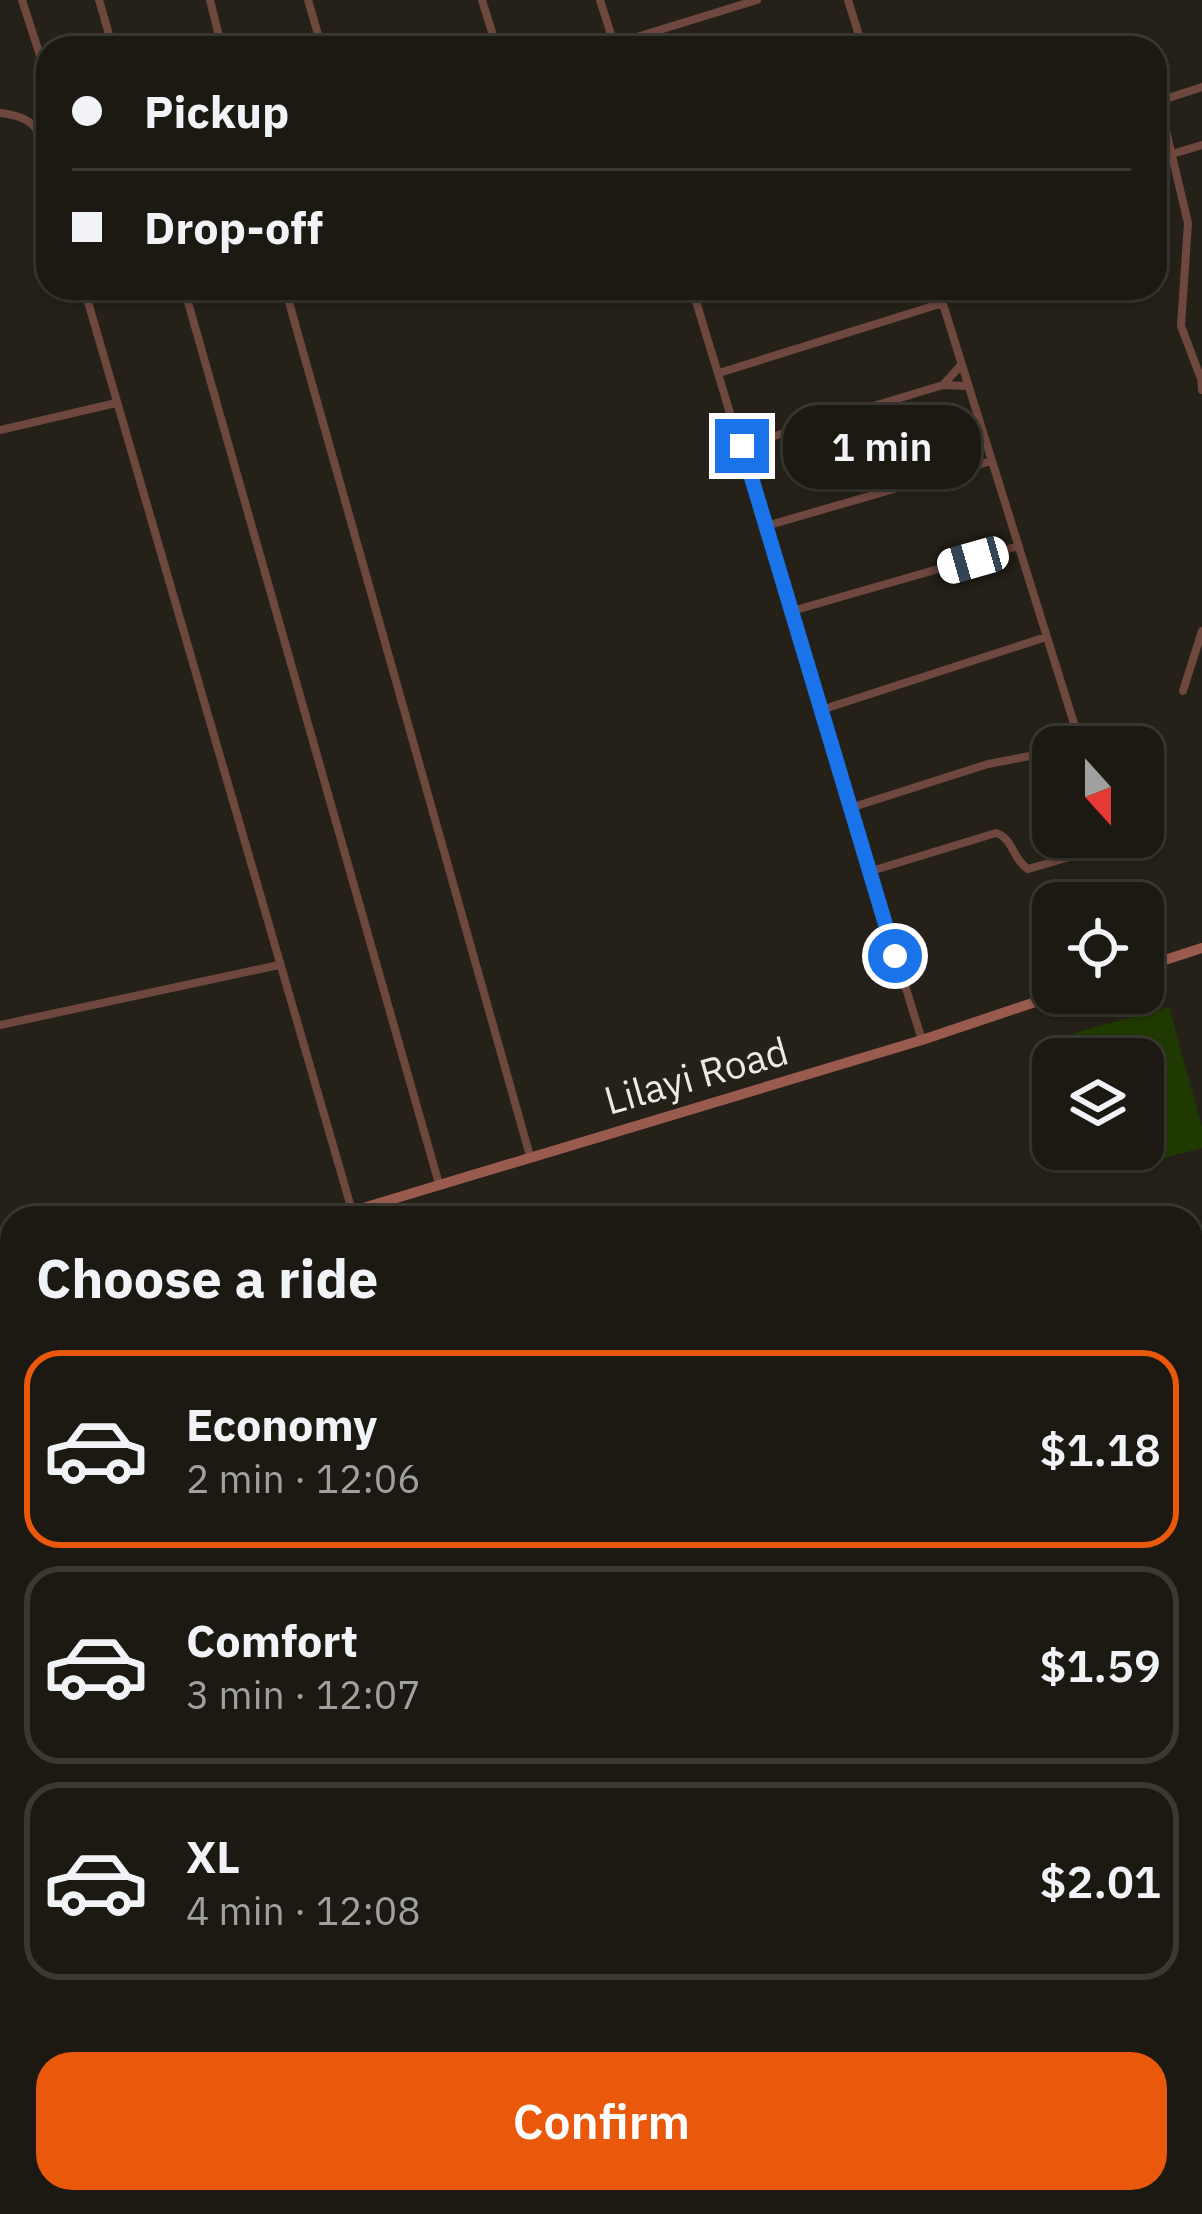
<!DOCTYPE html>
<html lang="en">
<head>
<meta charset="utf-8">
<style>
	:root { --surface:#1c1912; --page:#292620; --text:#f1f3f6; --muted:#a0a09f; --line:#3a3832; --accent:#ea580c }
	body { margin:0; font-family:"IBM Plex Sans",sans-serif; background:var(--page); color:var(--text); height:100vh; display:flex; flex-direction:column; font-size:45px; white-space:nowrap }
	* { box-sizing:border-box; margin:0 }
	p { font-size:39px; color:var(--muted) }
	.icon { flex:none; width:66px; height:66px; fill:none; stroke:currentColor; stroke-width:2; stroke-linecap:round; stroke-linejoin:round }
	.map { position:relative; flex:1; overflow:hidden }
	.drawer { position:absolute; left:0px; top:1206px; width:1203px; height:1008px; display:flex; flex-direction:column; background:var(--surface); border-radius:36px 36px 0 0; box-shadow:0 3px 9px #0004,0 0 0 3px var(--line) }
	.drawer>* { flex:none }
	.hud { position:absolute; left:36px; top:36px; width:1131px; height:264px; border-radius:36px; box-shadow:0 3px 9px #0004,0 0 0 3px var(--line); display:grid; align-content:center; height:264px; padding:0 36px; background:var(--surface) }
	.needle { width:78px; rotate:159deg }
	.tools { position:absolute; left:1032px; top:726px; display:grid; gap:24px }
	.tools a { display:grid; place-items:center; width:132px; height:132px; border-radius:24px; background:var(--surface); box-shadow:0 3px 9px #0004,0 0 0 3px var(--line); font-size:60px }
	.end { position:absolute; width:54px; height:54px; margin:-27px; border:15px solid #1a73e8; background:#fff; box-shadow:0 0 0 6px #fff }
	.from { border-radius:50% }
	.bubble { position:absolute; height:84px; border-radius:36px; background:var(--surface); box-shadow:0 3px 9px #0004,0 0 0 3px var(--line); font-size:39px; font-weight:600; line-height:84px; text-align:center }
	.car { position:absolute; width:36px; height:72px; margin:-36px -18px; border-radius:15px; box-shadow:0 0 9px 3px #0007; background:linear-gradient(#fff 24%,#345 0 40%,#fff 0 76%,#345 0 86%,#fff 0) }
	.hud b { display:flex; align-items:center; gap:42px; height:114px; font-size:45px }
	.hud b+b { border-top:3px solid var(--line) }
	.hud i { width:30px; height:30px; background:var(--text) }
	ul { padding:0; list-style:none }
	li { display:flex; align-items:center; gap:36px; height:198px; margin:0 24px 18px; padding:0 12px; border:6px solid var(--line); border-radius:36px }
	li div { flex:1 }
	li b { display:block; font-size:45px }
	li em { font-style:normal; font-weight:600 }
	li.selected { border-color:var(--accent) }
	li>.icon { width:108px; height:108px; stroke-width:1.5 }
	h2 { padding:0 36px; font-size:54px; line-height:144px }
	.primary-button { display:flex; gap:24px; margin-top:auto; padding:24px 36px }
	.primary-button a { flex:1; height:138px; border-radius:36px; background:var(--accent); color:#fff; font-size:48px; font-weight:600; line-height:138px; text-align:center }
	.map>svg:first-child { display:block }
	.green { fill:#203900 }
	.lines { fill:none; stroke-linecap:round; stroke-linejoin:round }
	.street { stroke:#6e473f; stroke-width:8 }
	.secondary { stroke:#995b4e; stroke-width:10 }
	.route { stroke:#1a73e8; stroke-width:15 }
	.labels { text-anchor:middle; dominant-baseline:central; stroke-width:9; stroke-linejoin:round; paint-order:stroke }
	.street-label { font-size:39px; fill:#eceae3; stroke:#252118 }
</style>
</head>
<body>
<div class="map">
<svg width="1202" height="2214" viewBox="0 0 1202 2214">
	<rect width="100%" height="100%" fill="#252118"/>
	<!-- green -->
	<path class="green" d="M1169,1007L1202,1127V1148L1111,1172L1105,1149H1143V1059H1081L1074,1033Z"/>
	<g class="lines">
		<!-- street -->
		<path class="street" d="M22,0L48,80
			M99,0L113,48
			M210,0L222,48
			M308,0L322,48
			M482,0L497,48
			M600,0L615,47
			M848,0L863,48
			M614,44L757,0
			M1159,101L1188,223L1181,326L1200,376
			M1156,102L1202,87
			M0,113C37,117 39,130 48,163
			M40,134L48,121
			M1155,159L1202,145
			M84,288L353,1214
			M184,288L439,1184
			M285,288L530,1156
			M692,288L850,808L988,764L1030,756L1071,739L1076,730L938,288
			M961,365L943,385L968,386
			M719,373L943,303
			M1201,374L1202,390
			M0,430L116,403
			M742,446L943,385
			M766,526L991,461
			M792,611L1018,546
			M1183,691L1202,631
			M821,710L1046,637
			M850,808L922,1040
			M868,872L996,833C1013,838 1013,860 1028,869L1125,841
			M0,1025L279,965
			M1191,1605L1202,1601
			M1191,1687L1202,1680
			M0,1804L12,1802
			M1191,1848L1202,1835
			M1191,1918L1202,1928
			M1191,2053L1202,2059
			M1191,2167L1202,2171
			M515,2202L527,2207L529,2214
			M730,2202L733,2214
			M460,2214L508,2202
			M754,2214L779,2203"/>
		<!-- secondary -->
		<path class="secondary" d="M1143,967L1202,948
			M354,1218L353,1211L922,1040L1062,993
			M0,2065L12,2063
			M640,2202L643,2214"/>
	</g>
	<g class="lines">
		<!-- route -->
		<path class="route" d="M742,446L895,956"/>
	</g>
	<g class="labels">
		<!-- street labels -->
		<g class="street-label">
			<text transform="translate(696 1075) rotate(-16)">Lilayi Road</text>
		</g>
	</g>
</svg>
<div class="tools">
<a><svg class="needle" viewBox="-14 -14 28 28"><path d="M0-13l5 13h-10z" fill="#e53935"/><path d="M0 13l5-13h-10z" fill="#a0a09f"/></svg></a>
<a><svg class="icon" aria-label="locate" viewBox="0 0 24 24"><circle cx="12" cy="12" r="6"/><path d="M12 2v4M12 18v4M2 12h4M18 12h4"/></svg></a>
<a><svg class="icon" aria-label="layers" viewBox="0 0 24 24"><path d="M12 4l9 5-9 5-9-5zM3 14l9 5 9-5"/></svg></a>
</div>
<i class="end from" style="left:895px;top:956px"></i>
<i class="end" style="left:742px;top:446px"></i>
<div class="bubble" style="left:783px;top:405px;width:198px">1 min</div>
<i class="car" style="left:973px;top:560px;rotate:254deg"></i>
<div class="hud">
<b><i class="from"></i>Pickup</b>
<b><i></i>Drop-off</b>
</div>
<section class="drawer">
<h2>Choose a ride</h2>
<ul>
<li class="selected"><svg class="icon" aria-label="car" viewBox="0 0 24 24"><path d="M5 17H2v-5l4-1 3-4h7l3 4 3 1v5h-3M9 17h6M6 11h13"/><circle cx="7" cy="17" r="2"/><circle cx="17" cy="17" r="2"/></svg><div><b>Economy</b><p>2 min · 12:06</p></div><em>$1.18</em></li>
<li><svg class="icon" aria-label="car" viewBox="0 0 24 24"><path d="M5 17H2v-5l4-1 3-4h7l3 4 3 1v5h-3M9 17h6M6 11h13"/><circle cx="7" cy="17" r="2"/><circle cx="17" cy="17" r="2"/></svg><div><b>Comfort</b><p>3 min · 12:07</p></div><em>$1.59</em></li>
<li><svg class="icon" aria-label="car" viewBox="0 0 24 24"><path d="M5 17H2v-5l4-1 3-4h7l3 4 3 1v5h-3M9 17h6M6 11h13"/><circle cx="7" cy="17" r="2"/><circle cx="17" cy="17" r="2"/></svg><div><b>XL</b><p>4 min · 12:08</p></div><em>$2.01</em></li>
</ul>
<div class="primary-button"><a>Confirm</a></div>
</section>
</div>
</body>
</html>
